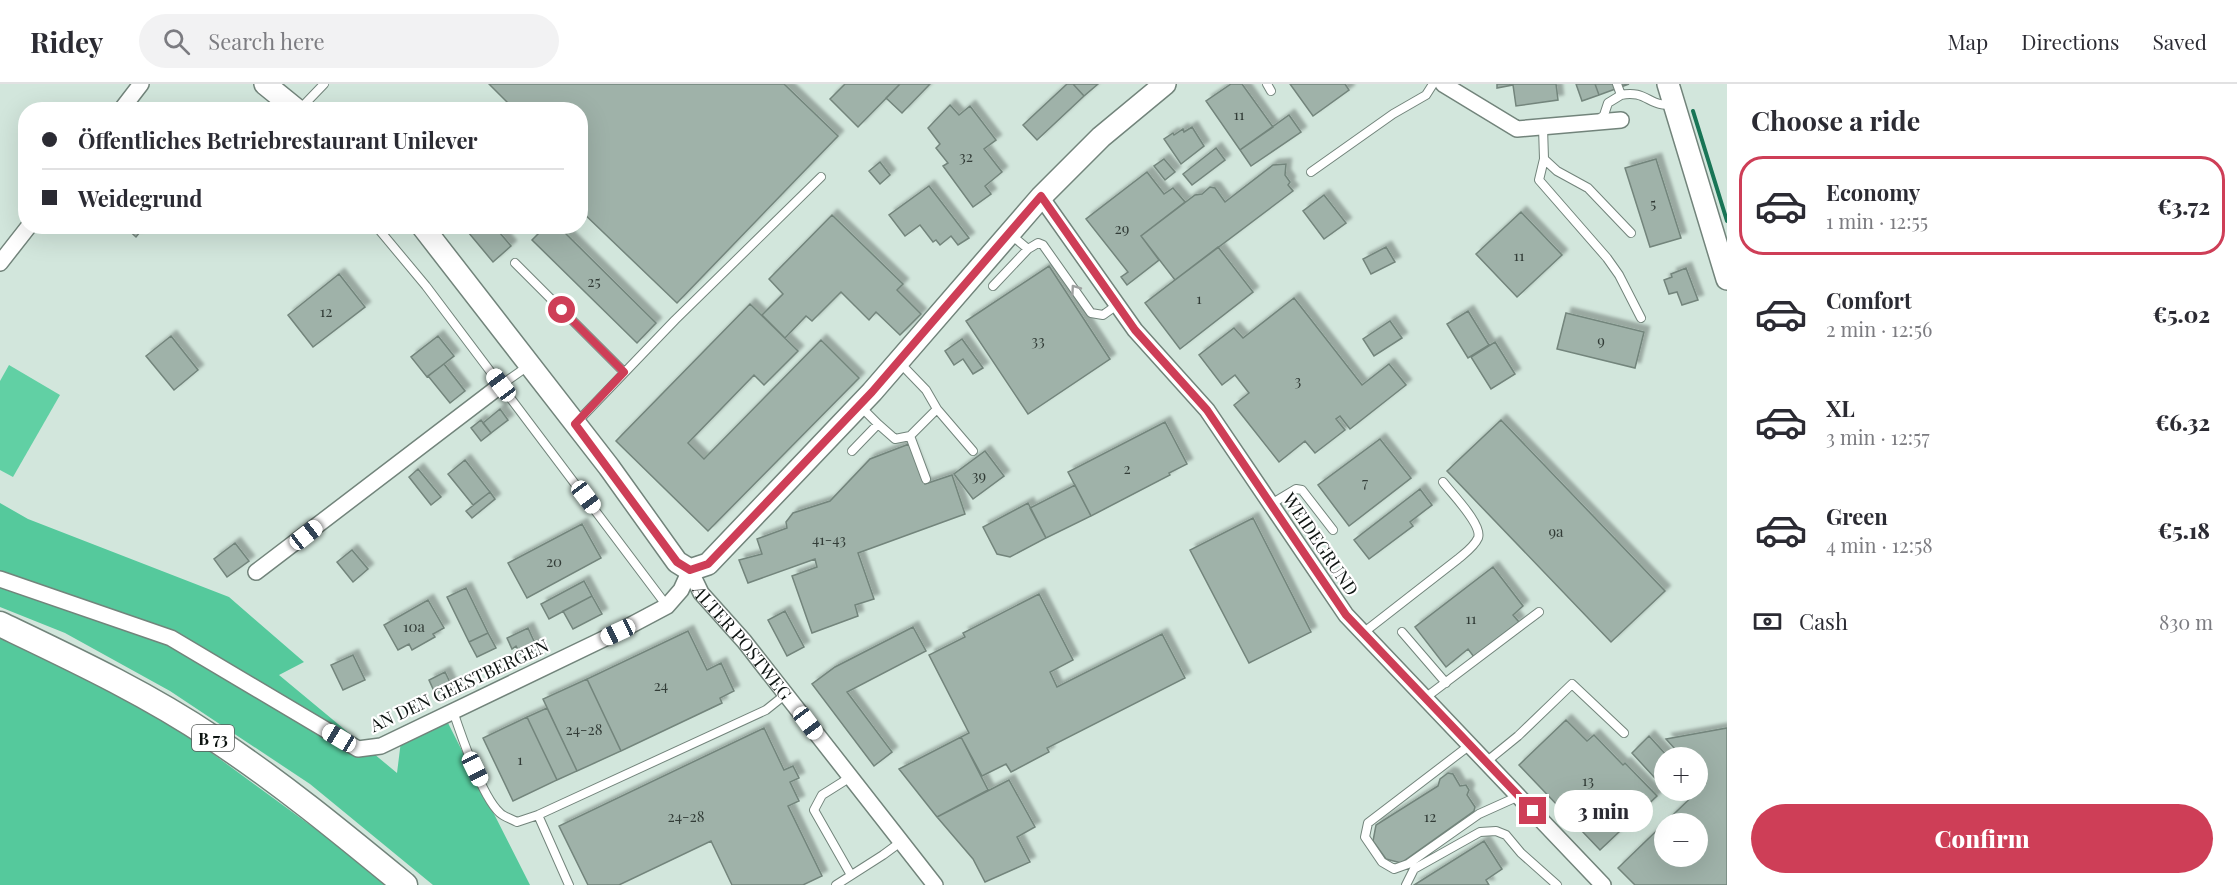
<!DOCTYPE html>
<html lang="en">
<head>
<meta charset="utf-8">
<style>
	:root { --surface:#fff; --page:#f2f2f3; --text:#2b2b33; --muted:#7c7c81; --line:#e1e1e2; --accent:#ce3e57 }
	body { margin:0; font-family:"Playfair Display",serif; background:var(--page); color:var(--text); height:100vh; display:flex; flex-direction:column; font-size:22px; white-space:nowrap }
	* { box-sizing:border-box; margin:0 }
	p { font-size:20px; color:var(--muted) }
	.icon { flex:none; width:33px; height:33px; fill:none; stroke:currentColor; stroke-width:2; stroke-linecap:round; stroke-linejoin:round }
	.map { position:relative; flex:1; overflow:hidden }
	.side { display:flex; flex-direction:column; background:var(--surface); width:510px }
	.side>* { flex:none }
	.banner { position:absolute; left:18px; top:18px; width:570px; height:132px; border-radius:24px; box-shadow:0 6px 24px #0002; display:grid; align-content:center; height:132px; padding:0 24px; background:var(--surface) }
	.buttons { position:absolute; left:1654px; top:663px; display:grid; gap:12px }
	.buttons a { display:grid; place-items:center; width:54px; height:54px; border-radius:50%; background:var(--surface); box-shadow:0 6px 24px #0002; font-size:30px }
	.end { position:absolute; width:27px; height:27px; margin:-14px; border:8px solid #ce3e57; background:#fff; box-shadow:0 0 0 3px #fff }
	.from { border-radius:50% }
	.bubble { position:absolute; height:42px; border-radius:21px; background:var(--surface); box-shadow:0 6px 24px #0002; font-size:20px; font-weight:800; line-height:42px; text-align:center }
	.car { position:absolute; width:18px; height:36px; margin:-18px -9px; border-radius:8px; box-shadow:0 0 4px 2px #0007; background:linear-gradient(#fff 24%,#345 0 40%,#fff 0 76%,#345 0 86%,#fff 0) }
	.banner b { display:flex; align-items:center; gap:21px; height:57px; font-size:22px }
	.banner b+b { border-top:2px solid var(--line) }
	.banner i { width:15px; height:15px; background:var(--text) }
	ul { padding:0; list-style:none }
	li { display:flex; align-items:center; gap:18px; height:99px; margin:0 12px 9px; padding:0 12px; border:3px solid transparent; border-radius:24px }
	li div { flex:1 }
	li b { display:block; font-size:22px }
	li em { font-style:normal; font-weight:800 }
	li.active { border-color:var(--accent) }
	li>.icon { width:54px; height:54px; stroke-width:1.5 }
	h2 { padding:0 24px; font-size:27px; line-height:72px }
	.pay { display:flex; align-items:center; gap:15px; height:66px; padding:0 24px; font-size:22px }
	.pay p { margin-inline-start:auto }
	.action { display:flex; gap:12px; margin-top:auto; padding:12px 24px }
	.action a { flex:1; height:69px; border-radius:36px; background:var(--accent); color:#fff; font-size:24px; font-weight:800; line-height:69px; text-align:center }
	header { display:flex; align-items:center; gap:36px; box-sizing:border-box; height:84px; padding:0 30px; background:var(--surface); border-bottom:2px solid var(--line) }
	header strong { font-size:28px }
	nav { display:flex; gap:33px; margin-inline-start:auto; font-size:21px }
	.search { width:420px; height:54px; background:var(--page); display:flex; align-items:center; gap:15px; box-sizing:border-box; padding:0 21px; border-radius:33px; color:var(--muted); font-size:22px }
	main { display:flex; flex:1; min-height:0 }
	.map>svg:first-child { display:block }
	.green { fill:#61d0a4 }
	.forest { fill:#55c99c }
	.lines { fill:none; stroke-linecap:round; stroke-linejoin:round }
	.stream { stroke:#197556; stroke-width:4 }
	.building { fill:#9fb2a9; stroke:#73857c; stroke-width:1.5; fill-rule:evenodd; filter:url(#shadow) }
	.lane-casing { stroke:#72847b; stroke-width:10 }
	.street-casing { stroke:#72847b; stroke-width:18 }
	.secondary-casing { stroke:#72847b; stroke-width:24 }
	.primary-casing { stroke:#72847b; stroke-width:27 }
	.lane { stroke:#fff; stroke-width:8 }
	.street { stroke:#fff; stroke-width:15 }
	.secondary { stroke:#fff; stroke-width:21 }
	.primary { stroke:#fff; stroke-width:24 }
	.oneway { stroke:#9ea1a0 }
	.route { stroke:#ce3e57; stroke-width:8 }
	.labels { text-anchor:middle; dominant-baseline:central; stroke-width:4.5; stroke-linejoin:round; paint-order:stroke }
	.number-label { font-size:15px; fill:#323c37 }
	.shield { fill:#fff; stroke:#565a58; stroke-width:1.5 }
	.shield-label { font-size:16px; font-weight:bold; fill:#0d1411 }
	.street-label { font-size:18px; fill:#0d1411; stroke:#fff }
</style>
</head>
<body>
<header>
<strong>Ridey</strong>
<div class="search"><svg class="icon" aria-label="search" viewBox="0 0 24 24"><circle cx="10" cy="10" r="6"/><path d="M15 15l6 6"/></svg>Search here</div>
<nav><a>Map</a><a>Directions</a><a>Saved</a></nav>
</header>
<main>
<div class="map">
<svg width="1727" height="801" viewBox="0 0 1727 801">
	<defs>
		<filter id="shadow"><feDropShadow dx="5.5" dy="-5.5" stdDeviation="1.5" flood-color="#0004"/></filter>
	</defs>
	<rect width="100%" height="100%" fill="#d2e6dc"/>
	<!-- green -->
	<path class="green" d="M9,281L60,311L13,393L0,386V297Z"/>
	<!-- forest -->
	<path class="forest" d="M0,419L28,435L229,513L304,578L279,591L397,689L401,657L447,637L530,801H433L310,700L170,607L65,549L0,523Z
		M0,554L35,566L168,637L362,779L388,801H0Z"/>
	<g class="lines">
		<!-- stream -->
		<path class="stream" d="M1693,27L1727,137"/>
	</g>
	<!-- building -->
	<path class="building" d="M489,0H784L838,52L677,219L580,126V26H515Z
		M845,0H900L858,43L830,15Z
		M900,0H930L902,29L886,14Z
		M1067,0H1073L1084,12L1037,56L1023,41Z
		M1073,0H1098L1084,12Z
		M1231,0H1242L1273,43L1240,66L1206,17Z
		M1290,0H1345L1349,6L1313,32Z
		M1497,0H1556L1558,16L1516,22L1513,1L1497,4Z
		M1576,0H1595L1599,11L1582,17Z
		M1595,0H1629L1599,11Z
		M950,21L959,31L970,22L996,56L984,65L1002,88L985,102L991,110L973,123L943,82L948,79L936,64L940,60L928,44Z
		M1289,31L1301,48L1251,82L1240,66Z
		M1192,43L1204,62L1181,80L1164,55L1173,49L1174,51L1183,45L1184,48Z
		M1216,64L1225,76L1192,101L1183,90Z
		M1164,75L1175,88L1165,96L1154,82Z
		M1656,75L1681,154L1650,163L1625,84Z
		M880,78L890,91L880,100L869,87Z
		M1286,80L1285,91L1290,98L1288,101L1293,107L1175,196L1141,152L1195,111L1202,110L1210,103L1215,104L1225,118L1273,81Z
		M1147,88L1164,110L1173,104L1185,118L1141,152L1159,176L1127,201L1121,193L1128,188L1086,135Z
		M929,102L969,154L958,161L951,152L940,161L936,156L933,158L920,141L905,152L889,131Z
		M1324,111L1346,139L1324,155L1303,127Z
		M1521,128L1562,171L1517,213L1476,170Z
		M832,131L903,200L897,206L921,230L900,251L876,228L869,236L841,208L812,237L806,232L785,254L762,231L783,210L769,195Z
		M124,142H145L136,153Z
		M463,142H494L511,162L493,178Z
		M546,142H558L656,239L637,259L532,156Z
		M1218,163L1253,208L1180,265L1145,219Z
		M1386,163L1395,178L1371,190L1363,175Z
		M1049,182L1110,275L1028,330L966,237Z
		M1686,184L1698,216L1682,221L1677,208L1669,210L1664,196L1672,193L1671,190Z
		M339,190L365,223L313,263L288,231Z
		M1294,214L1362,301L1389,280L1406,301L1350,345L1340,332L1336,335L1345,346L1315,369L1305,357L1279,378L1234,321L1249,309L1235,291L1222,301L1199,271L1234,244L1243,254Z
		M750,220L798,267L764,301L754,291L688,359L704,375L821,256L859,294L708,447L616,357Z
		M1468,227L1489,261L1468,274L1447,240Z
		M1566,229L1644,248L1635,284L1557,265Z
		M1390,237L1402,254L1374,272L1363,255Z
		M171,252L198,286L174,306L146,272Z
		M438,252L454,272L427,293L411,273Z
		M962,255L983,284L973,290L963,275L954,281L945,267Z
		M1495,258L1515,290L1491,305L1471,273Z
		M444,280L465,307L450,319L428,292Z
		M500,325L508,336L491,349L483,339Z
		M481,336L491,349L481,357L471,344Z
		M1501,336L1665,507L1611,558L1447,387Z
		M1165,338L1187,380L1169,389L1170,391L1091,432L1068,388Z
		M1380,355L1411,394L1349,442L1318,401Z
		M909,360L925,400L952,391L965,430L858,469L874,515L855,521L858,532L812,549L792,492L817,483L815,475L748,499L739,476L762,470L757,455L787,444L786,438L793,429L830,417L870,375Z
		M985,367L1004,392L973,415L954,390Z
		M465,376L490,408L473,421L448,390Z
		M418,385L441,413L431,421L409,393Z
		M1075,401L1091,432L1046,454L1030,424Z
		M1420,405L1432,421L1410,438L1413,442L1369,475L1354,456Z
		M490,408L495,415L472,434L466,427Z
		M1028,419L1046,454L1010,473L997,470L983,443Z
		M1253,434L1311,548L1249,579L1190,466Z
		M582,440L601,474L527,514L508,479Z
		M235,459L249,477L227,493L214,475Z
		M352,466L368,485L353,498L337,478Z
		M1493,483L1523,522L1513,531L1519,538L1474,573L1468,565L1446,583L1415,543Z
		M584,497L592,512L549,535L541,520Z
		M466,504L488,549L469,558L447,513Z
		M1039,510L1073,576L1050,588L1057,603L1162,550L1185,594L1047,664L1049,668L1011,688L1006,680L982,692L961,653L969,649L929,571L965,553L963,549Z
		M592,512L602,530L573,545L563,527Z
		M428,516L444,544L433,550L435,553L412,566L409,560L398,566L384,541Z
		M785,527L804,563L787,572L768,536Z
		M913,543L926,567L847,608L892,668L874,682L812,600L835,583Z
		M528,544L539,568L523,575L516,562L512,565L507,554Z
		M688,547L707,586L721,579L734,607L720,614L722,619L621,667L587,595Z
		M488,549L496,564L477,573L469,558Z
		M353,571L365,596L343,606L331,581Z
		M445,588L455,609L438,616L429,596Z
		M587,595L621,667L577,687L543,615Z
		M547,624L577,687L557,696L527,633Z
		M527,633L557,696L513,717L483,654Z
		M1566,636L1587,657L1594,651L1623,681L1625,679L1657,712L1600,766L1519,681Z
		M764,644L784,686L793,682L799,694L790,698L799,717L788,722L822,792L803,801H732L711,757L619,801H588L559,742Z
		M1727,644V801H1635L1618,784L1706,699L1698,690V674H1683L1666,655ZM1665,740H1698V772H1665Z
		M1649,652L1669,674H1665L1664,704L1632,669Z
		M961,653L988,706L937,733L899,685Z
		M1448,689L1453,690L1460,702L1466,701L1469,706L1467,711L1475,723L1474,727L1401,779L1386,775L1373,757L1376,741L1438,702L1440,695Z
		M1009,696L1035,743L1017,753L1030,778L985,798L973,775L937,733Z
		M1484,757L1502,785L1486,796L1489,801H1414Z"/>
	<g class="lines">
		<!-- lane casing -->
		<g class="lane-casing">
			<path id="lane" d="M1267,0L1271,7
				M1617,0L1621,11C1646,5 1651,25 1673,20
				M299,26L324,0
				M1597,37L1604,31L1608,19L1621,11
				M1543,43L1544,75L1557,87L1588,104L1631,149
				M1544,75L1539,96L1607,174L1619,191L1641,234
				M1311,88L1393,30L1426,11L1433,0
				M376,142L426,202L667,522
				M1010,150L1028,165L1038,159L1043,161L1091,229L1103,231L1117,221
				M515,179L624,288
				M993,202L1028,165
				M501,301L528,282
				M860,322L878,340
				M937,325L973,367
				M577,338L675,236L821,93
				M910,352L926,395
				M852,367L878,340L895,355L910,352L937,325L926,306L899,278
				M1271,420L1296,405L1302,406L1333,446
				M1402,548L1446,599
				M1363,549L1458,475C1465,469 1474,463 1478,454C1483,441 1452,410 1443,398
				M1425,614L1539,528
				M453,627C461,651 482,713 500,729C504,733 512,735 517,738L538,731L766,626L786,610
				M1470,661L1368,739L1365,753L1382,778L1394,785L1408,780L1479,730L1519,712
				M1486,678L1518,652L1572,600L1624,649
				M849,694L822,711L814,726L851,791
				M538,731L569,801
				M836,801L883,771L902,757
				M1406,801L1414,785L1480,748L1496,747L1506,751L1521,769L1557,801"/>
		</g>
		<!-- street casing -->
		<g class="street-casing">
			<g id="street">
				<path d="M1443,0L1517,45L1621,36"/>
				<path d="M121,26L141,0"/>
				<path d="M1041,113L1135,246L1207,326L1346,531L1603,801"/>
				<path d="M0,179L29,142"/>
				<path id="s1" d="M690,486L701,509L744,557L935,801"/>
				<path d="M256,488L501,301"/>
				<path d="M0,495L171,554L358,665L381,662L618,548L667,522L681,506L690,486"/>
			</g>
		</g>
		<!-- secondary casing -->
		<g class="secondary-casing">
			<path id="secondary" d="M265,0L297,26
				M1668,0L1727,195
				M422,142L609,383L677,478L690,486L708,480L872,308L1041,113L1101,53L1165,0"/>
		</g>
		<!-- primary casing -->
		<g class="primary-casing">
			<path id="primary" d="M0,540C73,575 146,609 213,654C280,698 343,750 405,801"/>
		</g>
		<!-- lane -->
		<use href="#lane" class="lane"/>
		<!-- street -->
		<use href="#street" class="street"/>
		<!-- secondary -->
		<use href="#secondary" class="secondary"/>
		<!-- primary -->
		<use href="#primary" class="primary"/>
	</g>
	<!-- one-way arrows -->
	<defs><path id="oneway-chevron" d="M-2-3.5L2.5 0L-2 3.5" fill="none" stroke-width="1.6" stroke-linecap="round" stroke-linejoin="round" transform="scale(1.5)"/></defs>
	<use class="oneway" href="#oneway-chevron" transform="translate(1075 205) rotate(-125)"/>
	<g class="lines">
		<!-- route -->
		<path class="route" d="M562,226L624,288L575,340L677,478L690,486L708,480L872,308L1041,112L1135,246L1207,326L1346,531L1533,727"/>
	</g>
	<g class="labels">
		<!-- number labels -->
		<g class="number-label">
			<text x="1239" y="30">11</text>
			<text x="966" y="72">32</text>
			<text x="1653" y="119">5</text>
			<text x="1122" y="144">29</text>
			<text x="1519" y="171">11</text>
			<text x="594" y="197">25</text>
			<text x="1199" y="214">1</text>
			<text x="326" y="227">12</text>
			<text x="1038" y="256">33</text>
			<text x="1601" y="256">9</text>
			<text x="1298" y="296">3</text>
			<text x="1127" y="384">2</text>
			<text x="979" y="391">39</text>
			<text x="1365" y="398">7</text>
			<text x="1556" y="447">9a</text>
			<text x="829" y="455">41-43</text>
			<text x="554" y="477">20</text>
			<text x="1471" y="534">11</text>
			<text x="414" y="542">10a</text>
			<text x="661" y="601">24</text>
			<text x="584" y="645">24-28</text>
			<text x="520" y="675">1</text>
			<text x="1588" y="696">13</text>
			<text x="686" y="732">24-28</text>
			<text x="1430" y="732">12</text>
		</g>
		<!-- shield labels -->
		<rect class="shield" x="192" y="641" width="42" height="26" rx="4.5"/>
		<g class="shield-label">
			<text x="213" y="654">B 73</text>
		</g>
		<!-- street labels -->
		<g class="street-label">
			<text transform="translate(1321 460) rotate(56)">WEIDEGRUND</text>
			<text stroke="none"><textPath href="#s1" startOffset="90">ALTER POSTWEG</textPath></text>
			<text transform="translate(459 601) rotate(-25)">AN DEN GEESTBERGEN</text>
		</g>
	</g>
</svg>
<div class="buttons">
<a>+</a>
<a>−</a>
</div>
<i class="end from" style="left:562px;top:226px"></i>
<i class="end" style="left:1533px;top:727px"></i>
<div class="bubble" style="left:1554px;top:706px;width:99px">3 min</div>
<i class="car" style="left:501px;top:301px;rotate:323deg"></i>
<i class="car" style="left:586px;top:413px;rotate:143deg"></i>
<i class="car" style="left:306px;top:451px;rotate:52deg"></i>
<i class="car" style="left:618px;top:548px;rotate:245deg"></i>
<i class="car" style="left:808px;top:639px;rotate:143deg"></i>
<i class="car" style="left:339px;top:654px;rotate:301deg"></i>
<i class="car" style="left:475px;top:685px;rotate:154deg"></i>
<div class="banner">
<b><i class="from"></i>Öffentliches Betriebrestaurant Unilever</b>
<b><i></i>Weidegrund</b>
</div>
</div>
<section class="side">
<h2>Choose a ride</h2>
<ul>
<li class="active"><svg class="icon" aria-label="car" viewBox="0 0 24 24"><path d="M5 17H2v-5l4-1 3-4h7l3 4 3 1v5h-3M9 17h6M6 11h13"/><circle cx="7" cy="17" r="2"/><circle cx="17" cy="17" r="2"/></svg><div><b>Economy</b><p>1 min · 12:55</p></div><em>€3.72</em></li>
<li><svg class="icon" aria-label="car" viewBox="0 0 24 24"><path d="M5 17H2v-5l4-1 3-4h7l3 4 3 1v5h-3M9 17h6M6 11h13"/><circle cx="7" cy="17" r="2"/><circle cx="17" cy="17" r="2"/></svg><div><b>Comfort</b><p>2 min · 12:56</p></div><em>€5.02</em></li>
<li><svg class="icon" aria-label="car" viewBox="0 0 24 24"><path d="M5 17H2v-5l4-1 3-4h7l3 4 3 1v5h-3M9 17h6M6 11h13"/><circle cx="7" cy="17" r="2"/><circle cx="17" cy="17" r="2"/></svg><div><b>XL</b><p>3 min · 12:57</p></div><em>€6.32</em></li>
<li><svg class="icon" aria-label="car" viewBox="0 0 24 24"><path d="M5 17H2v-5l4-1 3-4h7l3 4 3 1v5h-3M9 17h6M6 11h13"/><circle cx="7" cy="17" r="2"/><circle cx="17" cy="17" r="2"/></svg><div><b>Green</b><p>4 min · 12:58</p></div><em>€5.18</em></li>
</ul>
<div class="pay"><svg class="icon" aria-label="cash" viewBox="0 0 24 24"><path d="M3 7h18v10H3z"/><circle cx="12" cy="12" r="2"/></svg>Cash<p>830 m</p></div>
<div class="action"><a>Confirm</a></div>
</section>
</main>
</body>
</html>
